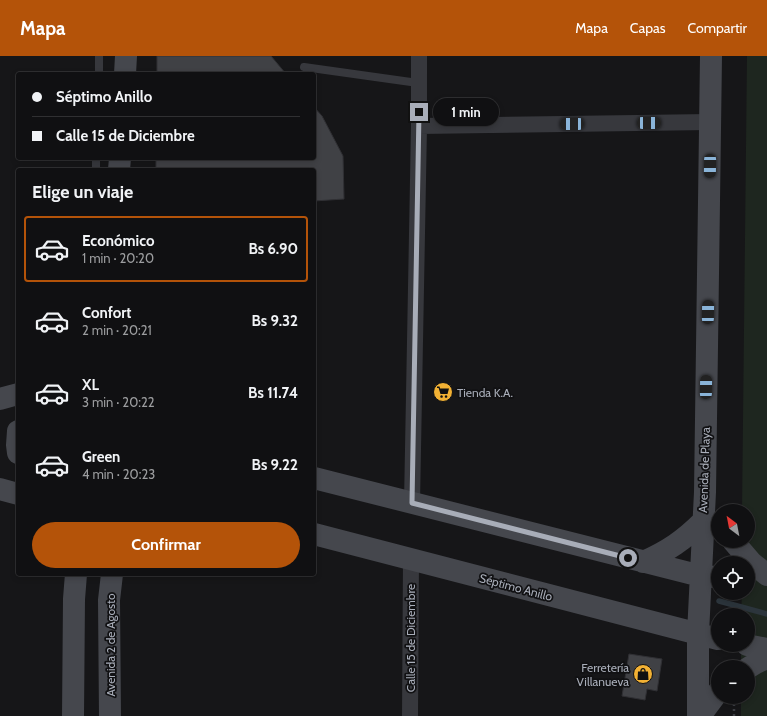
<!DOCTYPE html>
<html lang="es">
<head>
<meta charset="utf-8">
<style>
	:root { --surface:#101012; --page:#19191b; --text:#f1f3f6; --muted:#9c9d9f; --line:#303032; --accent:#b45309 }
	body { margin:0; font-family:Cabin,sans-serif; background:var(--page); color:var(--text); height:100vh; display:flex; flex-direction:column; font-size:15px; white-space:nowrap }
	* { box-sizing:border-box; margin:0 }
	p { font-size:13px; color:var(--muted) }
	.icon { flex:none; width:22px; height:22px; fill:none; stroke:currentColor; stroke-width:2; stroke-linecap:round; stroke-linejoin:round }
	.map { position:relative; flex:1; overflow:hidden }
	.details { position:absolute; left:16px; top:112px; width:300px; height:408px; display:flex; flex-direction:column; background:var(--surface); border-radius:4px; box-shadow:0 2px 6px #0003,0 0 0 1px var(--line) }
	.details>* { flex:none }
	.guide { position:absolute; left:16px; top:16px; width:300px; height:88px; border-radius:4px; box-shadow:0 2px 6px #0003,0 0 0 1px var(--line); display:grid; align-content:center; height:88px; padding:0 16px; background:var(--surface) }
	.needle { width:26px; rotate:328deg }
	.tools { position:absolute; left:711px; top:448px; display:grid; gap:8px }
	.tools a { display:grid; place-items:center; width:44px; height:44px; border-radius:50%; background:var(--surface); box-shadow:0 2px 6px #0003,0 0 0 1px var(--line); font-size:20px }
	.end { position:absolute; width:18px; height:18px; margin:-9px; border:5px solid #a8adb8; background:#111; box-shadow:0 0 0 2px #111 }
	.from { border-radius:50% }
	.bubble { position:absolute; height:28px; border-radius:14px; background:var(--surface); box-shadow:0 2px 6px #0003,0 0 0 1px var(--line); font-size:13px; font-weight:700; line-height:28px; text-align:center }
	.car { position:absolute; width:12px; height:24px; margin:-12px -6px; border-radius:5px; box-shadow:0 0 3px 1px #0007; background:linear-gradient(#222 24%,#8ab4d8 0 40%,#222 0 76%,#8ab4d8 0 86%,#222 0) }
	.guide b { display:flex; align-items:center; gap:14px; height:38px; font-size:15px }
	.guide b+b { border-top:1px solid var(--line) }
	.guide i { width:10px; height:10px; background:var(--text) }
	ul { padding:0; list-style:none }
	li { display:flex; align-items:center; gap:12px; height:66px; margin:0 8px 6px; padding:0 8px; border:2px solid transparent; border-radius:4px }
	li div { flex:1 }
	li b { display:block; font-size:15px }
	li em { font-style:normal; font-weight:700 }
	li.selected { border-color:var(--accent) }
	li>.icon { width:36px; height:36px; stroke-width:1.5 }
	h2 { padding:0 16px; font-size:18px; line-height:48px }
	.cta { display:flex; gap:8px; margin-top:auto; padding:8px 16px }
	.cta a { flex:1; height:46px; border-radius:24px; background:var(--accent); color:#fff; font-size:16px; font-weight:700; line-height:46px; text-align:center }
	header { display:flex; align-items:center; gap:24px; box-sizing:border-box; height:56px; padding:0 20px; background:var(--accent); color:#fff }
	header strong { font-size:19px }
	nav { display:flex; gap:22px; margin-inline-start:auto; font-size:14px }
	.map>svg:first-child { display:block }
	.green { fill:#1e261f }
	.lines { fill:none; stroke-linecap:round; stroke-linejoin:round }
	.stream { stroke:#2c353c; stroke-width:5.5 }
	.building { fill:#404145; stroke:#303034 }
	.path { stroke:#3d3f44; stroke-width:2.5; stroke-dasharray:2 3; stroke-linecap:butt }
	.lane { stroke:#37383d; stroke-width:8 }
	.street { stroke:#37383d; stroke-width:16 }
	.secondary { stroke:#45474d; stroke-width:22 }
	.route { stroke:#a8adb8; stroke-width:5 }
	.labels { text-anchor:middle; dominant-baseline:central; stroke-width:3.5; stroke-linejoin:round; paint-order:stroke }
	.poi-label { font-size:12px; fill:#a8adb8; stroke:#111113; text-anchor:start }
	.street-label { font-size:12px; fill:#a8adb8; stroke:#111113 }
</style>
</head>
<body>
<header>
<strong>Mapa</strong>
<nav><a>Mapa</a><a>Capas</a><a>Compartir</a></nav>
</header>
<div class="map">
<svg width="767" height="660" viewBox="0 0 767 660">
	<rect width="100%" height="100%" fill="#161618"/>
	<!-- green -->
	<path class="green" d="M747,0H767V660H741V641H748V611H741V589H748V559H741L742,537H748V507L742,485H748V455H742Z"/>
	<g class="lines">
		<!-- stream -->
		<path class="stream" d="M719,545L767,558"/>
	</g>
	<!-- building -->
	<path class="building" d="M157,0H271L286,18H157Z
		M314,51L322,60L343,100L344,143L314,145V114H156V102H314Z
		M629,598L662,603L657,635L647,633L645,644L622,640Z"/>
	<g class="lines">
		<!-- path -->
		<path class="path" d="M734,660V649"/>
		<!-- lane -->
		<path class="lane" d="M304,11L418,27
			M99,18V0
			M96,114V102"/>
		<!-- street -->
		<path class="street" d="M419,70L710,66
			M412,447L419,70V0
			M410,660L411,503"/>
		<!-- secondary -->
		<path class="secondary" d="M125,18L126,0
			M119,114L120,102
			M0,343L18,338
			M18,375L17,389L18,397
			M314,422L701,520L718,521
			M0,433L18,438
			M314,478L718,583
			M733,485L751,506L767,519
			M643,506C668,495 684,484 703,465
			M747,589L767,593
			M748,612L756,607L767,602
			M73,660L74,543L76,518
			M110,660L109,544L112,518
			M698,660V578L705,436L711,0
			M700,660L718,636"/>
	</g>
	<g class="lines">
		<!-- route -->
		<path class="route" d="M419,56L412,447L628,502"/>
	</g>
	<!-- icons -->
	<defs>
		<g id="supermarket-disc" transform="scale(1)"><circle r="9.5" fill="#f2b134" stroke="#111113"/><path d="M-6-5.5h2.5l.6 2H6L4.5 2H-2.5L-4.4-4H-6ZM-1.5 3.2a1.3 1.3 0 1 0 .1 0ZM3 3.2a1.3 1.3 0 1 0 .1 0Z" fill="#111"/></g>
		<g id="shop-disc" transform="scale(1)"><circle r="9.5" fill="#f2b134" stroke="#111113"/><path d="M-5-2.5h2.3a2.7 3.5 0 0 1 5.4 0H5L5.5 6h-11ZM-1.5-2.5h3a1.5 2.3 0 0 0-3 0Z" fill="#111"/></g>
	</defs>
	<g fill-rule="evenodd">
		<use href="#supermarket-disc" x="443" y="336"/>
		<use href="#shop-disc" x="643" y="618"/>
	</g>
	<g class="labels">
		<!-- poi labels -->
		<g class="poi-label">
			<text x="457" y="336">Tienda K.A.</text>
			<text x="629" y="611" text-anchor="end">Ferretería<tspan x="629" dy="14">Villanueva</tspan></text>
		</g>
		<!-- street labels -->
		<g class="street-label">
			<text transform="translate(704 414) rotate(-88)">Avenida de Playa</text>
			<text transform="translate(516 531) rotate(15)">Séptimo Anillo</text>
			<text transform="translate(410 582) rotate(-90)">Calle 15 de Diciembre</text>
			<text transform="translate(110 589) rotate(-90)">Avenida 2 de Agosto</text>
		</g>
	</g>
</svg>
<div class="tools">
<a><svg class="needle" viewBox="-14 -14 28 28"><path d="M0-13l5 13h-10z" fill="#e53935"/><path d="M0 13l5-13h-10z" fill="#9c9d9f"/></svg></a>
<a><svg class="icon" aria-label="locate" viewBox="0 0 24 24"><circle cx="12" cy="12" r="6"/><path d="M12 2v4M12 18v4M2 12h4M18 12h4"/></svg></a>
<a>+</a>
<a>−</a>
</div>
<i class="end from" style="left:628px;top:502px"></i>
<i class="end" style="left:419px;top:56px"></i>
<div class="bubble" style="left:433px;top:42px;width:66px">1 min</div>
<i class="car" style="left:649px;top:67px;rotate:90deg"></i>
<i class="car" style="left:572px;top:68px;rotate:269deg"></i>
<i class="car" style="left:710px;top:110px;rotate:181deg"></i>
<i class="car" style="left:708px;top:256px;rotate:1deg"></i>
<i class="car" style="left:706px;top:331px;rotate:1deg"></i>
<div class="guide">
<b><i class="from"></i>Séptimo Anillo</b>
<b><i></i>Calle 15 de Diciembre</b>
</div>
<section class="details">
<h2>Elige un viaje</h2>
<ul>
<li class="selected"><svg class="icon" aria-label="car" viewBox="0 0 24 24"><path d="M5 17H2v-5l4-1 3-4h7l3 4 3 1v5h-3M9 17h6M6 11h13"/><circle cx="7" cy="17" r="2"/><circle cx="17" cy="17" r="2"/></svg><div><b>Económico</b><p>1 min · 20:20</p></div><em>Bs 6.90</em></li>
<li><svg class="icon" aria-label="car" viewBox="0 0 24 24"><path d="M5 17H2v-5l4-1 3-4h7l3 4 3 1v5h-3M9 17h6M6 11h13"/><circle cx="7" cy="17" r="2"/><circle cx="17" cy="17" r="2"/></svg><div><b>Confort</b><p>2 min · 20:21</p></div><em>Bs 9.32</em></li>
<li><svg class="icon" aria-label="car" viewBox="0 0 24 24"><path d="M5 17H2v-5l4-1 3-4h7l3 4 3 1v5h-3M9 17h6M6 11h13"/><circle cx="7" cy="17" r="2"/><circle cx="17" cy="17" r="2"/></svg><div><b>XL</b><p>3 min · 20:22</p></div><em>Bs 11.74</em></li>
<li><svg class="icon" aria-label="car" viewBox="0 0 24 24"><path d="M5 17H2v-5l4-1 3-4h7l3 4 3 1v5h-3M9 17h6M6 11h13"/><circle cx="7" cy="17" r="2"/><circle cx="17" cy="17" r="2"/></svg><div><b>Green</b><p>4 min · 20:23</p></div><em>Bs 9.22</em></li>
</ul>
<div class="cta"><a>Confirmar</a></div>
</section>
</div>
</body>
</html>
